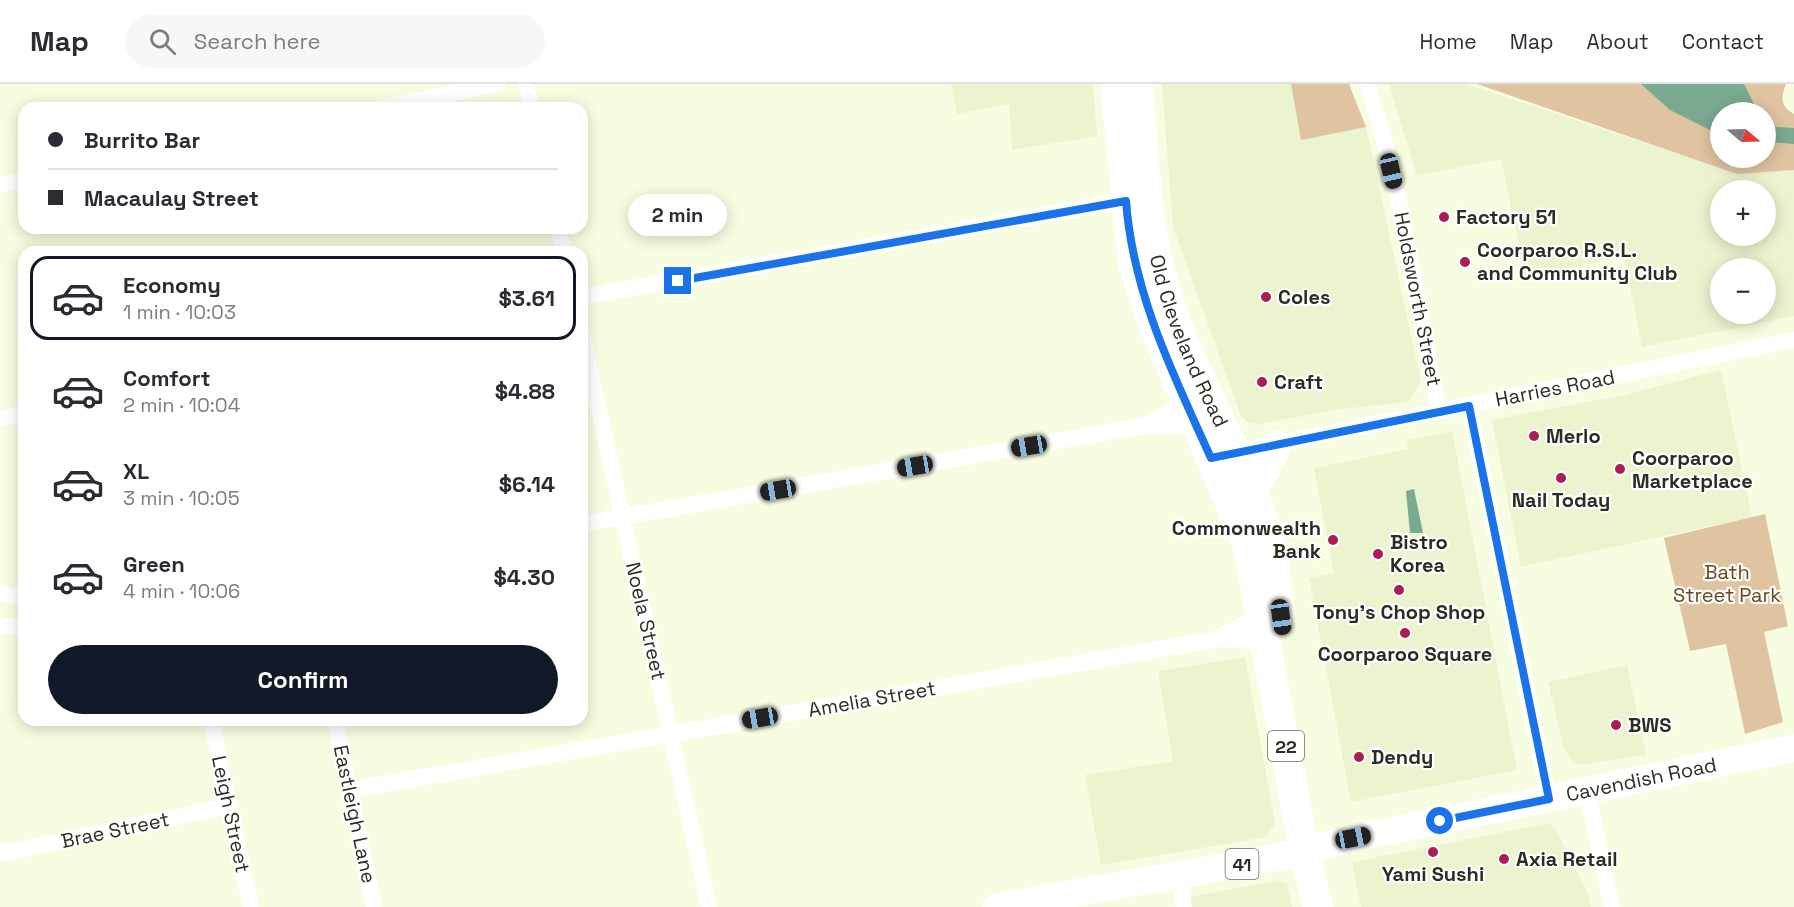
<!DOCTYPE html>
<html lang="en">
<head>
<meta charset="utf-8">
<style>
	:root { --surface:#fff; --page:#f7f7f7; --text:#2b2b33; --muted:#7c7c81; --line:#e1e1e2; --accent:#111827 }
	body { margin:0; font-family:"Space Grotesk",sans-serif; background:var(--page); color:var(--text); height:100vh; display:flex; flex-direction:column; font-size:22px; white-space:nowrap }
	* { box-sizing:border-box; margin:0 }
	p { font-size:20px; color:var(--muted) }
	.icon { flex:none; width:33px; height:33px; fill:none; stroke:currentColor; stroke-width:2; stroke-linecap:round; stroke-linejoin:round }
	.map { position:relative; flex:1; overflow:hidden }
	.details { position:absolute; left:18px; top:162px; width:570px; height:480px; display:flex; flex-direction:column; background:var(--surface); border-radius:18px; box-shadow:0 3px 15px #0003 }
	.details>* { flex:none }
	.guide { position:absolute; left:18px; top:18px; width:570px; height:132px; border-radius:18px; box-shadow:0 3px 15px #0003; display:grid; align-content:center; height:132px; padding:0 30px; background:var(--surface) }
	.needle { width:39px; rotate:109deg }
	.controls { position:absolute; left:1710px; top:18px; display:grid; gap:12px }
	.controls a { display:grid; place-items:center; width:66px; height:66px; border-radius:50%; background:var(--surface); box-shadow:0 3px 15px #0003; font-size:30px }
	.end { position:absolute; width:27px; height:27px; margin:-14px; border:8px solid #1a73e8; background:#fff; box-shadow:0 0 0 3px #fff }
	.from { border-radius:50% }
	.bubble { position:absolute; height:42px; border-radius:21px; background:var(--surface); box-shadow:0 3px 15px #0003; font-size:20px; font-weight:700; line-height:42px; text-align:center }
	.car { position:absolute; width:18px; height:36px; margin:-18px -9px; border-radius:8px; box-shadow:0 0 4px 2px #0007; background:linear-gradient(#222 24%,#8ab4d8 0 40%,#222 0 76%,#8ab4d8 0 86%,#222 0) }
	.guide b { display:flex; align-items:center; gap:21px; height:57px; font-size:22px }
	.guide b+b { border-top:2px solid var(--line) }
	.guide i { width:15px; height:15px; background:var(--text) }
	ul { padding:10px 0 0; list-style:none }
	li { display:flex; align-items:center; gap:18px; height:84px; margin:0 12px 9px; padding:0 18px; border:3px solid transparent; border-radius:18px }
	li div { flex:1 }
	li b { display:block; font-size:22px }
	li em { font-style:normal; font-weight:700 }
	li.current { border-color:var(--accent) }
	li>.icon { width:54px; height:54px; stroke-width:1.5 }
	.cta { display:flex; gap:12px; margin-top:auto; padding:12px 30px }
	.cta a { flex:1; height:69px; border-radius:36px; background:var(--accent); color:#fff; font-size:24px; font-weight:700; line-height:69px; text-align:center }
	header { display:flex; align-items:center; gap:36px; box-sizing:border-box; height:84px; padding:0 30px; background:var(--surface); border-bottom:2px solid var(--line) }
	header strong { font-size:28px }
	nav { display:flex; gap:33px; margin-inline-start:auto; font-size:21px }
	.search { width:420px; height:54px; background:var(--page); display:flex; align-items:center; gap:15px; box-sizing:border-box; padding:0 21px; border-radius:33px; color:var(--muted); font-size:22px }
	.map>svg:first-child { display:block }
	.built { fill:#ecf3cf; fill-rule:evenodd }
	.green { fill:#e0c4a2; fill-rule:evenodd }
	.water { fill:#7aaa91 }
	.lines { fill:none; stroke-linecap:round; stroke-linejoin:round }
	.street { stroke:#fff; stroke-width:16 }
	.primary { stroke:#fff; stroke-width:27 }
	.highway { stroke:#fff; stroke-width:30 }
	.route { stroke:#1a73e8; stroke-width:8 }
	.poi-dot { fill:#ad1c53; stroke:#fff; stroke-width:2 }
	.labels { text-anchor:middle; dominant-baseline:central; stroke-width:4.5; stroke-linejoin:round; paint-order:stroke }
	.shield { fill:#fff; stroke:#6b6c64; stroke-width:1.5 }
	.shield-label { font-size:18px; font-weight:bold; fill:#2b2d22 }
	.poi-label { font-size:20px; font-weight:bold; fill:#2b2d22; stroke:#fff; text-anchor:start }
	.street-label { font-size:20px; fill:#2b2d22; stroke:#fff }
	.park-label { font-size:20px; fill:#68471a; stroke:#fff }
</style>
</head>
<body>
<header>
<strong>Map</strong>
<div class="search"><svg class="icon" aria-label="search" viewBox="0 0 24 24"><circle cx="10" cy="10" r="6"/><path d="M15 15l6 6"/></svg>Search here</div>
<nav><a>Home</a><a>Map</a><a>About</a><a>Contact</a></nav>
</header>
<div class="map">
<svg width="1794" height="823" viewBox="0 0 1794 823">
	<rect width="100%" height="100%" fill="#f7fde0"/>
	<!-- built -->
	<path class="built" d="M951,0H1093L1097,52L1012,66L1009,20L957,30Z
		M1162,0H1291L1301,55L1366,43L1421,297L1408,318L1342,325L1258,340L1249,339L1241,332L1173,143Z
		M1389,0H1466L1737,89L1794,86V232L1642,263L1624,172L1526,194L1501,75L1417,92ZM1720,106H1766V152H1720ZM1720,184H1766V230H1720Z
		M1721,286L1752,433L1521,483L1492,336L1624,311Z
		M1452,347L1517,686L1351,718L1309,494L1334,489L1314,384L1408,365L1407,356Z
		M1245,573L1275,739L1266,753L1101,781L1085,691L1173,677L1158,587Z
		M1627,581L1646,671L1578,681L1573,678L1564,664L1548,598Z
		M1548,739L1555,744L1589,812L1591,823H1361L1352,778Z
		M1279,796L1287,800L1292,823H1192L1190,813Z"/>
	<!-- green -->
	<path class="green" d="M1291,0H1349L1366,43L1301,56Z
		M1477,0H1786C1781,12 1780,23 1794,30V86L1737,90ZM1720,28H1766V74H1720Z
		M1765,430L1788,542L1764,548L1783,638L1745,650L1726,560L1690,567L1664,454Z"/>
	<!-- water -->
	<path class="water" d="M1641,0H1744L1758,28H1720V50L1714,48L1670,26Z
		M1766,31L1776,43L1794,44V60L1766,58Z
		M1414,405L1423,449H1410L1406,407Z"/>
	<g class="lines">
		<!-- street -->
		<path class="street" d="M526,0L531,24
			M1367,0L1384,56L1400,122L1439,327
			M380,24L498,0
			M0,101L24,96
			M558,144L564,168
			M582,213L1133,115
			M582,250L709,823
			M1469,322L1549,715
			M0,335L24,330
			M1143,342L1171,327L1184,315
			M1230,369L1794,256
			M582,440L1143,342L1196,341
			M0,508L11,512L24,510
			M0,542L24,543
			M1217,555L1267,558
			M211,636L251,823
			M335,636L374,823
			M350,706L1217,555L1262,531
			M1587,707L1612,823
			M0,770L230,722
			M1178,791L1184,823"/>
		<!-- primary -->
		<path class="primary" id="s1" d="M996,823L1285,772L1346,756L1794,664"/>
		<!-- highway -->
		<g class="highway">
			<path d="M1115,0L1133,180L1149,230L1247,459L1304,766L1318,823"/>
			<path id="s2" d="M1138,0C1144,74 1146,150 1170,221C1194,293 1235,358 1261,430C1272,462 1276,494 1280,528"/>
			<path d="M1251,407C1260,391 1270,378 1277,361"/>
		</g>
	</g>
	<g class="lines">
		<!-- route -->
		<path class="route" d="M678,197L1126,117C1133,210 1173,290 1211,374L1469,322L1549,715L1440,737"/>
	</g>
	<!-- markers -->
	<g class="poi-dot">
		<circle cx="1444" cy="133" r="6"/>
		<circle cx="1465" cy="178" r="6"/>
		<circle cx="1266" cy="213" r="6"/>
		<circle cx="1262" cy="298" r="6"/>
		<circle cx="1534" cy="352" r="6"/>
		<circle cx="1620" cy="385" r="6"/>
		<circle cx="1561" cy="394" r="6"/>
		<circle cx="1333" cy="456" r="6"/>
		<circle cx="1378" cy="470" r="6"/>
		<circle cx="1399" cy="506" r="6"/>
		<circle cx="1405" cy="549" r="6"/>
		<circle cx="1616" cy="641" r="6"/>
		<circle cx="1359" cy="673" r="6"/>
		<circle cx="1433" cy="768" r="6"/>
		<circle cx="1504" cy="775" r="6"/>
	</g>
	<g class="labels">
		<!-- shield labels -->
		<g class="shield">
			<rect x="1268" y="647" width="36" height="30" rx="4.5"/>
			<rect x="1225.5" y="765" width="33" height="30" rx="4.5"/>
		</g>
		<g class="shield-label">
			<text x="1286" y="662">22</text>
			<text x="1242" y="780">41</text>
		</g>
		<!-- poi labels -->
		<g class="poi-label">
			<text x="1456" y="133">Factory 51</text>
			<text x="1477" y="166">Coorparoo R.S.L.<tspan x="1477" dy="23">and Community Club</tspan></text>
			<text x="1278" y="213">Coles</text>
			<text x="1274" y="298">Craft</text>
			<text x="1546" y="352">Merlo</text>
			<text x="1632" y="374">Coorparoo<tspan x="1632" dy="23">Marketplace</tspan></text>
			<text x="1561" y="416" text-anchor="middle">Nail Today</text>
			<text x="1321" y="444" text-anchor="end">Commonwealth<tspan x="1321" dy="23">Bank</tspan></text>
			<text x="1390" y="458">Bistro<tspan x="1390" dy="23">Korea</tspan></text>
			<text x="1399" y="528" text-anchor="middle">Tony’s Chop Shop</text>
			<text x="1405" y="570" text-anchor="middle">Coorparoo Square</text>
			<text x="1628" y="641">BWS</text>
			<text x="1371" y="673">Dendy</text>
			<text x="1516" y="775">Axia Retail</text>
			<text x="1433" y="790" text-anchor="middle">Yami Sushi</text>
		</g>
		<!-- street labels -->
		<g class="street-label">
			<text transform="translate(1418 215) rotate(79)">Holdsworth Street</text>
			<text stroke="none"><textPath href="#s2" startOffset="264">Old Cleveland Road</textPath></text>
			<text transform="translate(1555 304) rotate(-11)">Harries Road</text>
			<text transform="translate(646 537) rotate(77)">Noela Street</text>
			<text transform="translate(872 615) rotate(-10)">Amelia Street</text>
			<text stroke="none"><textPath href="#s1" startOffset="658">Cavendish Road</textPath></text>
			<text transform="translate(231 730) rotate(78)">Leigh Street</text>
			<text transform="translate(355 730) rotate(78)">Eastleigh Lane</text>
			<text transform="translate(115 746) rotate(-12)">Brae Street</text>
		</g>
		<!-- park labels -->
		<g class="park-label">
			<text x="1727" y="488">Bath<tspan x="1727" dy="23">Street Park</tspan></text>
		</g>
	</g>
</svg>
<div class="controls">
<a><svg class="needle" viewBox="-14 -14 28 28"><path d="M0-13l5 13h-10z" fill="#e53935"/><path d="M0 13l5-13h-10z" fill="#7c7c81"/></svg></a>
<a>+</a>
<a>−</a>
</div>
<i class="end from" style="left:1440px;top:737px"></i>
<i class="end" style="left:678px;top:197px"></i>
<div class="bubble" style="left:628px;top:110px;width:99px">2 min</div>
<i class="car" style="left:1391px;top:87px;rotate:167deg"></i>
<i class="car" style="left:1029px;top:362px;rotate:260deg"></i>
<i class="car" style="left:915px;top:382px;rotate:260deg"></i>
<i class="car" style="left:778px;top:406px;rotate:260deg"></i>
<i class="car" style="left:1281px;top:533px;rotate:172deg"></i>
<i class="car" style="left:760px;top:634px;rotate:260deg"></i>
<i class="car" style="left:1353px;top:754px;rotate:79deg"></i>
<div class="guide">
<b><i class="from"></i>Burrito Bar</b>
<b><i></i>Macaulay Street</b>
</div>
<section class="details">
<ul>
<li class="current"><svg class="icon" aria-label="car" viewBox="0 0 24 24"><path d="M5 17H2v-5l4-1 3-4h7l3 4 3 1v5h-3M9 17h6M6 11h13"/><circle cx="7" cy="17" r="2"/><circle cx="17" cy="17" r="2"/></svg><div><b>Economy</b><p>1 min · 10:03</p></div><em>$3.61</em></li>
<li><svg class="icon" aria-label="car" viewBox="0 0 24 24"><path d="M5 17H2v-5l4-1 3-4h7l3 4 3 1v5h-3M9 17h6M6 11h13"/><circle cx="7" cy="17" r="2"/><circle cx="17" cy="17" r="2"/></svg><div><b>Comfort</b><p>2 min · 10:04</p></div><em>$4.88</em></li>
<li><svg class="icon" aria-label="car" viewBox="0 0 24 24"><path d="M5 17H2v-5l4-1 3-4h7l3 4 3 1v5h-3M9 17h6M6 11h13"/><circle cx="7" cy="17" r="2"/><circle cx="17" cy="17" r="2"/></svg><div><b>XL</b><p>3 min · 10:05</p></div><em>$6.14</em></li>
<li><svg class="icon" aria-label="car" viewBox="0 0 24 24"><path d="M5 17H2v-5l4-1 3-4h7l3 4 3 1v5h-3M9 17h6M6 11h13"/><circle cx="7" cy="17" r="2"/><circle cx="17" cy="17" r="2"/></svg><div><b>Green</b><p>4 min · 10:06</p></div><em>$4.30</em></li>
</ul>
<div class="cta"><a>Confirm</a></div>
</section>
</div>
</body>
</html>
